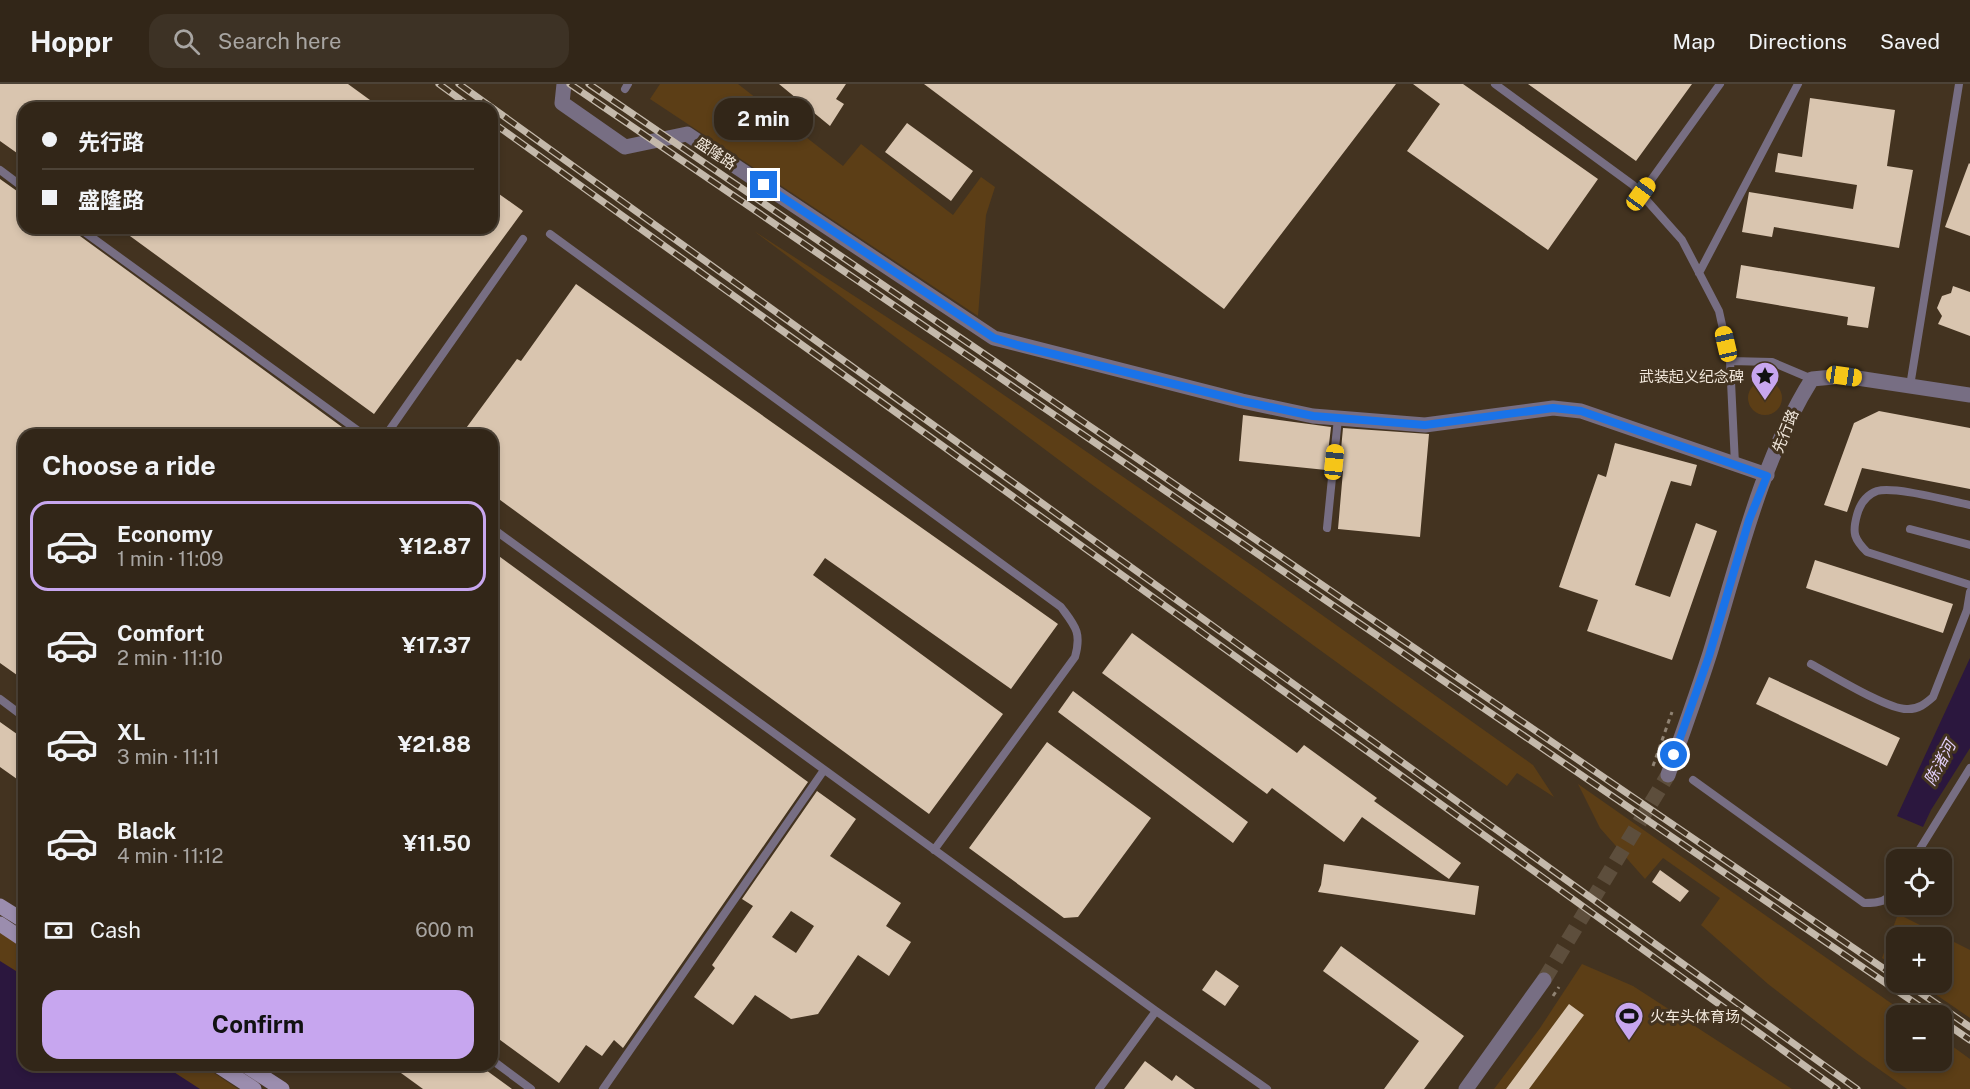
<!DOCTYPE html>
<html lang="en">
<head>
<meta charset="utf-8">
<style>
	:root { --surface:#322618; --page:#3d3225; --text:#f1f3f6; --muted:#a8a5a2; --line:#4d4337; --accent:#c7a6ef }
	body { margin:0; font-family:"Public Sans","Noto Sans SC",sans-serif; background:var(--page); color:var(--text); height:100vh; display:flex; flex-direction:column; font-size:22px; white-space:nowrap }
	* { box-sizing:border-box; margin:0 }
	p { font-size:20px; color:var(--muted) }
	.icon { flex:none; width:33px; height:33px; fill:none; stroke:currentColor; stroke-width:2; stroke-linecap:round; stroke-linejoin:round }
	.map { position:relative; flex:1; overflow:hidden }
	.side { position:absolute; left:18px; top:345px; width:480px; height:642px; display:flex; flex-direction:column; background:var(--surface); border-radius:18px; box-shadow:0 3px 9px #0003,0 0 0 2px var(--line) }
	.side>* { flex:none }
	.banner { position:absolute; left:18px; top:18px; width:480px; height:132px; border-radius:18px; box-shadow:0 3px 9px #0003,0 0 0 2px var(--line); display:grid; align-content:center; height:132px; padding:0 24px; background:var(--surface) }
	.buttons { position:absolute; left:1886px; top:765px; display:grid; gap:12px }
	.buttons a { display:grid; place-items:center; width:66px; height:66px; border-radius:12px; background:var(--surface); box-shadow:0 3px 9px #0003,0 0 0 2px var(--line); font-size:30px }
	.end { position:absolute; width:27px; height:27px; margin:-14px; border:8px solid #1a73e8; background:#fff; box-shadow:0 0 0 3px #fff }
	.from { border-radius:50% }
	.bubble { position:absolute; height:42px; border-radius:18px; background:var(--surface); box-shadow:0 3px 9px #0003,0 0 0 2px var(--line); font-size:20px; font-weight:700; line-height:42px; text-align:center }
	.car { position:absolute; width:18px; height:36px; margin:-18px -9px; border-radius:8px; box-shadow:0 0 4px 2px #0007; background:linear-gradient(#f5c518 24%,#345 0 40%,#f5c518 0 76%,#345 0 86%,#f5c518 0) }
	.banner b { display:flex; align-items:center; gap:21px; height:57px; font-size:22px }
	.banner b+b { border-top:2px solid var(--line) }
	.banner i { width:15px; height:15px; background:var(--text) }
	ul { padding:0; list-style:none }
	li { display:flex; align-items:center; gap:18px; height:90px; margin:0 12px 9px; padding:0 12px; border:3px solid transparent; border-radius:18px }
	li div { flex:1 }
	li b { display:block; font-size:22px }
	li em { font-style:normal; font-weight:700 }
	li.current { border-color:var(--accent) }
	li>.icon { width:54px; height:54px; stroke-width:1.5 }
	h2 { padding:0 24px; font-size:27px; line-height:72px }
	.pay { display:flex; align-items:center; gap:15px; height:66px; padding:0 24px; font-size:22px }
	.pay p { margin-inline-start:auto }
	.cta { display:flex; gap:12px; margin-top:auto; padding:12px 24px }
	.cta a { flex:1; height:69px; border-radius:18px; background:var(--accent); color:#111; font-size:24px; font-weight:700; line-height:69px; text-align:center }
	header { display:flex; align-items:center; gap:36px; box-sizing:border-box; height:84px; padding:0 30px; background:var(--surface); border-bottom:2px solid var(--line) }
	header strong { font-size:28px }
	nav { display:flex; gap:33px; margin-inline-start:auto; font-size:21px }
	.search { width:420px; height:54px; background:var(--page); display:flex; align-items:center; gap:15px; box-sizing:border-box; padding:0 21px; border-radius:18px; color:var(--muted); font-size:22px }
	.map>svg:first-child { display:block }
	.green { fill:#5c3e16 }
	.water { fill:#2b173e }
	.building { fill:#d9c5af; fill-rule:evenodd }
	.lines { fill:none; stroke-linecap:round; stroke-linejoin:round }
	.tertiary-tunnel { stroke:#5d4e3c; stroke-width:15; stroke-dasharray:15 8; stroke-linecap:butt }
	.path { stroke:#908373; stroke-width:3; stroke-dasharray:4.5 4.5; stroke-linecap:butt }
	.service { stroke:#776e83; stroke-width:8 }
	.minor { stroke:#776e83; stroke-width:15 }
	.tertiary { stroke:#776e83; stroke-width:15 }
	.secondary { stroke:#9b8dae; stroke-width:15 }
	.rail-casing { stroke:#c4b9ab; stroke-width:7 }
	.rail { stroke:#433320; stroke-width:4.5; stroke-dasharray:14; stroke-linecap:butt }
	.route { stroke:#1a73e8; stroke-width:8 }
	.labels { text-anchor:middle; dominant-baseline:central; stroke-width:6; stroke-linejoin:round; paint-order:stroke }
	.street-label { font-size:15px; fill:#f2e8dc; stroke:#433320 }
	.poi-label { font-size:15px; fill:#f2e8dc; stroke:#433320; text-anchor:end }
	.water-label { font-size:16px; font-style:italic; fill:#e4d1fc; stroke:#433320 }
</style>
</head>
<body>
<header>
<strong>Hoppr</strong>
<div class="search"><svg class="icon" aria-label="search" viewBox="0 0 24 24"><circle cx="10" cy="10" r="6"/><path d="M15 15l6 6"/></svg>Search here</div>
<nav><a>Map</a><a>Directions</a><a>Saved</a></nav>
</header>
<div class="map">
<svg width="1970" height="1005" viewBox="0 0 1970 1005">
	<rect width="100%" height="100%" fill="#433320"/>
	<!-- green -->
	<path class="green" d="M660,0H738L843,82L861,60L953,131L981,93L995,103L986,131L978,232L650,15Z
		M754,147L953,276L1260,487L1533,681L1554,713L1517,689L1507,702L1083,394Z
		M1748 314a17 17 0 1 1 34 0a17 17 0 1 1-34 0Z
		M1578,700L1908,931L1896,932V976H1941V954L1970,975V1005H1907L1859,971L1768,900L1701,841L1720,814L1663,774L1645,795L1600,744Z
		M1898,830L1970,866V934L1919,899L1941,898V854H1896V883L1882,874Z
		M0,846L24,862V909L0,893Z
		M1582,880L1633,902L1792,1005H1494L1540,944Z
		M138,981H202L238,1005H176Z"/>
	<!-- water -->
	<path class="water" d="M1970,574V664L1931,726L1923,743L1897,732Z
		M0,877L24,892V981H163L200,1005H0Z"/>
	<!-- building -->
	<path class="building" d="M0,0H348L381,24H24V74L0,57Z
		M779,0H846L836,15L844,20L830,42Z
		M924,0H1396L1224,225Z
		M1413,0H1463L1598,95L1548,166L1407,67L1440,20Z
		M1528,0H1692L1636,77Z
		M1810,14L1895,26L1887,82L1913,86L1899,164L1774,143L1772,153L1742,148L1749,108L1853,125L1857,101L1775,88L1778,69L1802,73Z
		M907,39L973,87L951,117L885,68Z
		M1969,79L1970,80V152L1945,143Z
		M0,95L24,112V144H69L353,351H24V596L0,579Z
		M492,105L523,127L374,330L119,144H492Z
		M1741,181L1875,203L1868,244L1847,241L1848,233L1736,214Z
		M576,200L1058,540L1011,605L825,474L813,491L1003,630L929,730L492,410V351H461L517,275L521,277Z
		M1953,202L1970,208V252L1938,240L1942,232L1937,224L1942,212L1951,209Z
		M1879,327L1970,344V405L1862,384L1847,428L1824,421L1854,339Z
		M1243,331L1331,343L1326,386L1239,377Z
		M1343,344L1429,350L1420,453L1338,445L1343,387H1339Z
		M1615,359L1697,381L1691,402L1671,397L1635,501L1670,513L1696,439L1717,447L1672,576L1587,547L1598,516L1559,503L1598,390L1606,393Z
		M492,467L808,698L623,964L614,956L602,972L586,961L559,999L492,950Z
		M1815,476L1953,520L1943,549L1806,504Z
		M1132,549L1297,669L1304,661L1377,714L1374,717L1461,779L1449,795L1362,733L1344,758L1272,704L1267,710L1102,589Z
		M1769,593L1900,654L1887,682L1756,620Z
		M1073,607L1248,738L1233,759L1058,628Z
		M0,638L24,655V700L0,683Z
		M1047,658L1151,734L1078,833L1064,834L969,764Z
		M817,707L856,735L830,772L901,819L886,842L911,858L889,892L858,871L818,930L791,935L755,911L733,941L694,913L715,884L712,881L753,822L742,815ZM791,827L814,842L796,869L772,853Z
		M1324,780L1479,802L1475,831L1318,808L1321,801Z
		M1660,786L1689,807L1680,818L1652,798Z
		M1341,862L1464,952L1424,1005H1384L1419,957L1323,887Z
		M1216,886L1239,902L1225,922L1202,906Z
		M1569,920L1584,931L1529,1005H1506Z
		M1145,977L1172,997L1176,991L1195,1005H1124Z
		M390,981H479L512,1005H423Z"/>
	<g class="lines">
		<!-- tertiary-tunnel -->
		<path class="tertiary-tunnel" d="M1544,896L1668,691"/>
		<!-- path -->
		<path class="path" d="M1653,682L1672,628
			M1553,912L1559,903"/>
		<!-- service -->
		<path class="service" d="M1495,0L1633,101L1682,156L1719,227L1730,277L1735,380
			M625,5L628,0
			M0,86L24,104
			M1641,110L1720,0
			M79,144L364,351
			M550,150L1061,523C1075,542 1082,548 1075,573L934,766
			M1699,189L1798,0
			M1730,277L1772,278L1812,295
			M1910,302L1959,0
			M386,351L523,155
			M1970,421C1949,417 1895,402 1877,407C1866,411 1860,420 1857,431C1852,449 1854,455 1867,468L1970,501
			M492,444L1156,927L1267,1005
			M1327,444L1338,334
			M1910,445L1970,461
			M1811,580C1830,590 1890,627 1908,625C1919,625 1925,620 1933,613L1967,526L1970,508
			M0,615L24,633
			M1693,696L1864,819C1880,819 1887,818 1896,804
			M1913,776L1970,684
			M492,976L531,1005
			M603,1005L824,686
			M1099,1005L1156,927"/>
		<!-- minor -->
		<path class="minor" d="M564,0L562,19L625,63L687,50L994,254L1242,317L1313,332L1425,341L1553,324L1581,327L1767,391"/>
		<!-- tertiary -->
		<path class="tertiary" d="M1668,691C1682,650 1697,610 1710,569C1738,478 1761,376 1812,295L1844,292L1970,311
			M1466,1005L1544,896"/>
		<!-- secondary -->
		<path class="secondary" d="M0,822L24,837
			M0,840L24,856
			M217,981L254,1005
			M245,981L282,1005"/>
		<!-- rail casing -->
		<g class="rail-casing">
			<path id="rail" d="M439,0L472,24
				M459,0L1857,1005
				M570,0L1934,932
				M589,0L1896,893
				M492,38L1837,1005
				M1905,898L1970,943
				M1941,936L1970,956"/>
		</g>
		<!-- rail -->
		<use href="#rail" class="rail"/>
	</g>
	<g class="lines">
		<!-- route -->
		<path class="route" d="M764,101L994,254L1017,261L1242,317L1313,332L1425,341L1553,324L1581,327L1767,392L1749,436L1709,572L1674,671"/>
	</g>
	<!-- icons -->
	<defs>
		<g id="sight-pin" transform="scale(1.5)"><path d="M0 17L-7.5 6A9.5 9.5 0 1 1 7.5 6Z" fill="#c7a6ef" stroke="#433320"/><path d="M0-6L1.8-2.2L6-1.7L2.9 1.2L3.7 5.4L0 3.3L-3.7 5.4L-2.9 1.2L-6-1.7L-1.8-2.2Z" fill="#111"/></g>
		<g id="stadium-pin" transform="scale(1.5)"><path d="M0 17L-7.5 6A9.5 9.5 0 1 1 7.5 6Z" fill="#c7a6ef" stroke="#433320"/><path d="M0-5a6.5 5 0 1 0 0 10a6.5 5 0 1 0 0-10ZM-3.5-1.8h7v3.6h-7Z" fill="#111"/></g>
	</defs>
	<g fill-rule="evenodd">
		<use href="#sight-pin" x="1765" y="292"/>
		<use href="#stadium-pin" x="1629" y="932"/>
	</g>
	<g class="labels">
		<!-- street labels -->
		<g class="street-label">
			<text transform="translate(716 69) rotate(34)">盛隆路</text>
			<text transform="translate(1785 347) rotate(-68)">先行路</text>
		</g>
		<!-- poi labels -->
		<g class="poi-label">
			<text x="1744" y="292">武装起义纪念碑</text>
			<text x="1650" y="932" text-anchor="start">火车头体育场</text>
		</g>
		<!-- water labels -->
		<g class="water-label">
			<text transform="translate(1940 679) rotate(-62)">陈渚河</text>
		</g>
	</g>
</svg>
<div class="buttons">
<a><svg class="icon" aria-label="locate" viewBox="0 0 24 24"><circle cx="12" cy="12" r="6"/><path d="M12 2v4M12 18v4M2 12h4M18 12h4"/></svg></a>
<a>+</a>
<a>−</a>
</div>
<i class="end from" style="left:1674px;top:671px"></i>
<i class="end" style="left:764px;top:101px"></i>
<div class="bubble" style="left:714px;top:14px;width:99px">2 min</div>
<i class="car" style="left:1641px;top:110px;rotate:36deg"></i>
<i class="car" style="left:1726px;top:260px;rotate:347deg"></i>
<i class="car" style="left:1844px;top:292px;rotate:98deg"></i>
<i class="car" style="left:1334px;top:378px;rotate:6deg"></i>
<div class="banner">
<b><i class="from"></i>先行路</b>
<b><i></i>盛隆路</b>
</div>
<section class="side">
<h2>Choose a ride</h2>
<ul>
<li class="current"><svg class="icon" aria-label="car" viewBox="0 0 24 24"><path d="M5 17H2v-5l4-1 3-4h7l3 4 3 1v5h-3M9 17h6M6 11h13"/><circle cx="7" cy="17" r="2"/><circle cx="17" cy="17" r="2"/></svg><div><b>Economy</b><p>1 min · 11:09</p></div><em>¥12.87</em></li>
<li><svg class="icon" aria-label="car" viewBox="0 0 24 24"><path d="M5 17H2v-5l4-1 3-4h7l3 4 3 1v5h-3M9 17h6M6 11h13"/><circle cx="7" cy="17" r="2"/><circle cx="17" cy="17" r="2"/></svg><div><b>Comfort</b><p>2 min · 11:10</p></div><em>¥17.37</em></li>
<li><svg class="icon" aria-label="car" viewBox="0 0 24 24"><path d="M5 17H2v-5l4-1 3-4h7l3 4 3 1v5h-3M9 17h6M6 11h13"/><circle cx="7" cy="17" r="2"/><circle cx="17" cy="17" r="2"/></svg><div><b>XL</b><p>3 min · 11:11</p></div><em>¥21.88</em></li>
<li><svg class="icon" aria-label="car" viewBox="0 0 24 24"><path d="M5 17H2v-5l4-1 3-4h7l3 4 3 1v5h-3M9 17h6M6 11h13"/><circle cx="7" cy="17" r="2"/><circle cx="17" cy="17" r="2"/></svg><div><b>Black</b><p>4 min · 11:12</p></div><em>¥11.50</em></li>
</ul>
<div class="pay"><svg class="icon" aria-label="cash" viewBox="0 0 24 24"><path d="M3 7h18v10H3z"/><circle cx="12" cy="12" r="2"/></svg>Cash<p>600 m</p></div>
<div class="cta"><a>Confirm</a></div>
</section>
</div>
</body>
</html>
